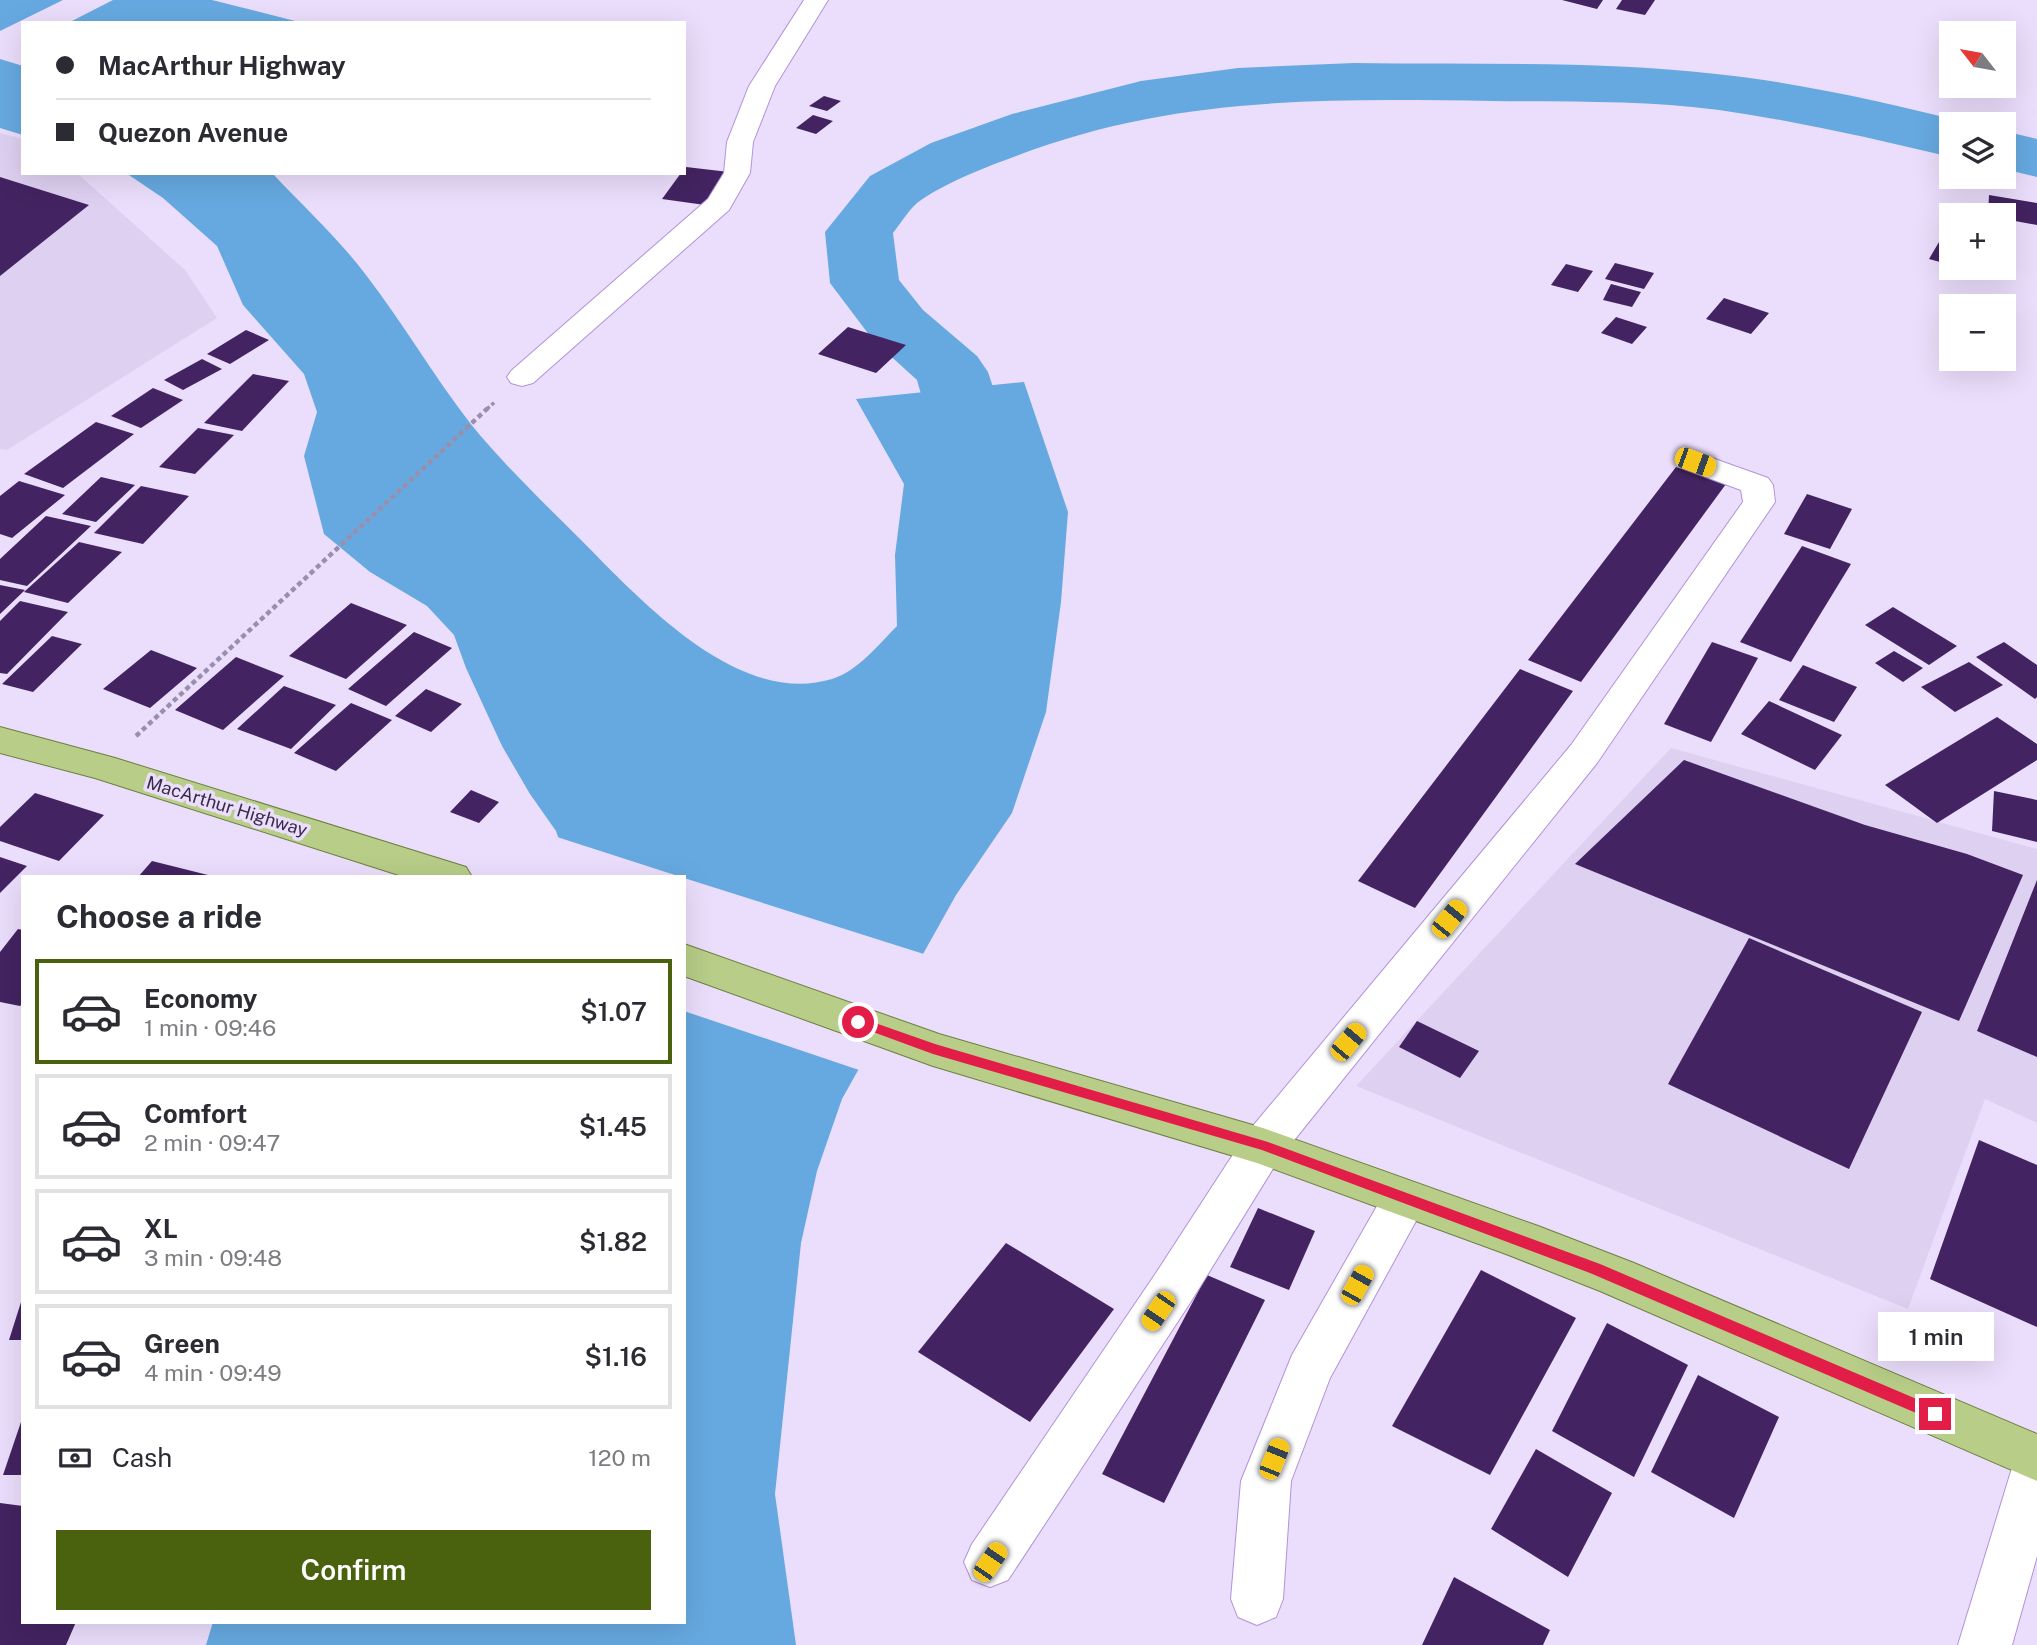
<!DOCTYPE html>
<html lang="en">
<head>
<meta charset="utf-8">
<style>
	:root { --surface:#fff; --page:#f7f7f7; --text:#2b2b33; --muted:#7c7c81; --line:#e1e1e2; --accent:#4a610e }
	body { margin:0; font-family:"Public Sans",sans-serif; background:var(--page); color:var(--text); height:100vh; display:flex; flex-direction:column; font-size:26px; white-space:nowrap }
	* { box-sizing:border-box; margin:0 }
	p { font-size:23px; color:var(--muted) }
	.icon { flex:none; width:38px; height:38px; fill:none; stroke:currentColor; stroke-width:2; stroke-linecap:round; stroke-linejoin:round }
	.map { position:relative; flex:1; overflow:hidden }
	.drawer { position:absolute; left:21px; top:875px; width:665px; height:749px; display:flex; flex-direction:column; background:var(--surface); border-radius:0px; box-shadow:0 7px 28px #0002 }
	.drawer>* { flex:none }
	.banner { position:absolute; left:21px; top:21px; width:665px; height:154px; border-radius:0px; box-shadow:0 7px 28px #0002; display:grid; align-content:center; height:154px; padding:0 35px; background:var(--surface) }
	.needle { width:46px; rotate:301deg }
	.tools { position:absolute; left:1939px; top:21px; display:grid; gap:14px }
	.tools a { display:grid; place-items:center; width:77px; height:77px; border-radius:0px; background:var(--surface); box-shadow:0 7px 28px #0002; font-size:35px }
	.end { position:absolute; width:32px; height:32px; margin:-16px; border:9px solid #e11d48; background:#fff; box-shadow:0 0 0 4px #fff }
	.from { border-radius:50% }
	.bubble { position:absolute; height:49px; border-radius:0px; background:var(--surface); box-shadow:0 7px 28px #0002; font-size:23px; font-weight:600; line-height:49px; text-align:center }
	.car { position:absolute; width:21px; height:42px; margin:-21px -10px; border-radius:9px; box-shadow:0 0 5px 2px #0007; background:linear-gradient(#f5c518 24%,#345 0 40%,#f5c518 0 76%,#345 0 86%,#f5c518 0) }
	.banner b { display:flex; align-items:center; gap:24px; height:66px; font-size:26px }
	.banner b+b { border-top:2px solid var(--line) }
	.banner i { width:18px; height:18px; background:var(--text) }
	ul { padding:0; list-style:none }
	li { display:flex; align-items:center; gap:21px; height:105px; margin:0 14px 10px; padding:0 21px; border:4px solid var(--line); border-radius:0px }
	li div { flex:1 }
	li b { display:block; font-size:26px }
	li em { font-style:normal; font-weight:600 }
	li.on { border-color:var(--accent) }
	li>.icon { width:63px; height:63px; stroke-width:1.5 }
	h2 { padding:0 35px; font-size:32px; line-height:84px }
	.pay { display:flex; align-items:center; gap:18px; height:77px; padding:0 35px; font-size:26px }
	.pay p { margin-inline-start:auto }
	.action { display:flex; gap:14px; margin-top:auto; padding:14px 35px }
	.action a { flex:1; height:80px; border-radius:0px; background:var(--accent); color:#fff; font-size:28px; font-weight:600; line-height:80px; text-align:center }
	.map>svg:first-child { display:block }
	.built { fill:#ded0f1 }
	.water { fill:#66a9e0 }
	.pier { fill:#ebdefc }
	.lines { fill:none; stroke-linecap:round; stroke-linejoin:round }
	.river { fill:#66a9e0; fill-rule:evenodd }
	.building { fill:#432361 }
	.minor-casing { stroke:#b292d9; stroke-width:2 }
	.major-casing { stroke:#6d7f3e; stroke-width:2 }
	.path-far1 { stroke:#9b8eac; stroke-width:3.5; stroke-dasharray:3.5 2.5; stroke-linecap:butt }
	.path { stroke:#9b8eac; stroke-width:4.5; stroke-dasharray:5 3.5; stroke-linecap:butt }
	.minor { fill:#fff; fill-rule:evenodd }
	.major { fill:#b8cd88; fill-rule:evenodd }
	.route { fill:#e11d48 }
	.labels { text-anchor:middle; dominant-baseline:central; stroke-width:7; stroke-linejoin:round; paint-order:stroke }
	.street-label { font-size:18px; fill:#382b48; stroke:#ebdefc }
</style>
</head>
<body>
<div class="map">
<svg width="2037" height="1645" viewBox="0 0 2037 1645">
	<rect width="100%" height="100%" fill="#ebdefc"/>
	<!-- built -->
	<path class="built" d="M0,133L23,139V173H77L185,270L217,318L7,450L0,449Z
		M1671,748L2037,849V1123L1985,1099L1908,1309L1356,1086Z"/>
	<!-- water -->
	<path class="water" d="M0,0H63L0,31Z
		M113,0H212L303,23H68Z
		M0,59L23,66V135L0,128Z
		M126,173L273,174C304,207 339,239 366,275C403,323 433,375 470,423C503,464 542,501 579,538C638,597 737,708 832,679C858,671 879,644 897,626L895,555L904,484L856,399L1024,382L1068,512L1061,602L1046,712L1012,813L956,895L842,1099L817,1171L801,1243L775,1494L796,1645H206L213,1622H684V877H561L568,866L556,831L530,794L502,746L466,668L454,635L427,606L370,572L324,534L304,456L317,412L304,374L243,305L217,246L163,198Z"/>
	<!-- pier -->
	<path class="pier" d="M554,836L681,877H558L564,866Z
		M684,878L927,955L862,1071L684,1011Z"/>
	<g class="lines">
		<!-- river -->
		<path class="river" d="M1354,63C1474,65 1596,60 1716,74C1802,83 1888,103 1972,124H1951V157C1874,139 1797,121 1719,110C1644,100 1568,102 1493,101C1326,99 1175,95 1016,156C986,167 942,184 917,203C908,211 900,224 893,233L899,280L923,310L977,356L988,372L1022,475L1017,512L1005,529L977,536L949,529L937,512L944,475L917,380L873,340L830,283L825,232L870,176L931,143L1012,114L1141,81L1238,68Z
			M2004,131L2037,139V177L2004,169Z"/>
	</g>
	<!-- building -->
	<path class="building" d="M1562,0H1603L1597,9Z
		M1622,0H1655L1645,15L1616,9Z
		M824,96L841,101L827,111L809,106Z
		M813,115L833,121L816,134L796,128Z
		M686,167L729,172L705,205L662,199L681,173H684Z
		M0,177L89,205L0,276Z
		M1989,195L2037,203V225L2004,219V215H1988Z
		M1939,242L1951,245V265L1929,259Z
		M1615,263L1654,273L1644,289L1605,279Z
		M1566,264L1593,271L1578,292L1551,285Z
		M1611,284L1641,292L1632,307L1603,300Z
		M1724,298L1769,313L1751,334L1706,319Z
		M1616,317L1647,327L1632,344L1601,333Z
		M848,327L906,345L876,373L818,354Z
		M246,330L269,340L230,364L207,354Z
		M202,359L222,369L183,390L164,380Z
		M253,374L289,381L242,431L204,423Z
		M153,388L183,400L141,428L111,416Z
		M96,422L134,434L63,488L24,474Z
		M198,428L234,435L195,474L159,467Z
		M1676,467L1726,484L1581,682L1528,660Z
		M101,477L135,485L96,522L62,514Z
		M19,481L65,495L12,538L0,534V496Z
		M141,486L189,496L143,544L94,533Z
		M1807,494L1852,509L1830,549L1784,534Z
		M46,516L91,526L27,586L0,580V559Z
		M79,542L122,552L68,603L24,592Z
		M1802,546L1851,564L1791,662L1740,642Z
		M0,585L25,590L0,614Z
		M20,601L68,612L7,674L0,673V621Z
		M351,603L407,625L346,679L289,656Z
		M1893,607L1957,646L1929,665L1865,625Z
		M414,632L452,648L386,706L348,689Z
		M52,636L82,644L33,692L2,684Z
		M1712,642L1758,658L1711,742L1664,724Z
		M2004,642L2037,665V697L2035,699L1976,657Z
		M151,650L197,668L150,708L103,689Z
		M1894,651L1923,668L1903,682L1875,663Z
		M236,657L284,676L223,730L175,710Z
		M1969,662L2003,685L1955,712L1921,687Z
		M1803,665L1857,687L1834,722L1779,700Z
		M1520,669L1573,691L1415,908L1358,881Z
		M284,686L336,705L291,749L237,729Z
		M426,689L462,704L431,732L395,716Z
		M1769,701L1842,735L1815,770L1741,734Z
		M351,703L392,720L336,771L294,753Z
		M1997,717L2037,744V760L1937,823L1885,785Z
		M1684,760L1865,825L1967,854L2023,875L1959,1021L1575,864Z
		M471,790L499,802L479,823L450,812Z
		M1994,791L2037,800V842L1992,831Z
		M35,793L104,815L59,861L0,841V827Z
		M0,857L27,866L0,893Z
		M152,861L212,876V877H138Z
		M2037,880V1057L1977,1031Z
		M18,929L23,930V1003L20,1006L0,1002V952Z
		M1749,938L1922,1012L1849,1169L1668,1084Z
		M1417,1021L1479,1051L1460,1078L1399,1047Z
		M1979,1140L2037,1165V1327L1930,1279Z
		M1258,1208L1315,1231L1289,1290L1230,1267Z
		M1006,1243L1114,1309L1030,1422L918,1352Z
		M1481,1270L1576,1318L1490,1475L1392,1426Z
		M1207,1275L1265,1300L1164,1503L1102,1474Z
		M22,1299L23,1340H9Z
		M1607,1323L1688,1365L1634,1477L1552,1431Z
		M1698,1375L1779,1417L1734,1518L1651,1472Z
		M22,1419L23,1475H3Z
		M1536,1449L1612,1493L1568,1577L1491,1529Z
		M0,1503L23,1506V1622H76L66,1645H0Z
		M1454,1577L1550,1630L1543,1645H1422Z"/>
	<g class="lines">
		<!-- minor casing -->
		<g class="minor-casing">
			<path id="minor" d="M804,0H828L775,86L753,142L750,173L729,210L533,383L522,386L511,383L507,377L511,371L708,199L724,173L727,142L749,86Z
				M1695,452L1768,478L1773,485L1775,502L1597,763L1279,1159L1190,1303L1008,1580L990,1587L972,1580L964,1562L972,1544L1156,1273L1247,1133L1571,745L1743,502L1741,490L1684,469L1679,462L1684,455Z
				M1405,1180L1421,1185L1428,1199L1330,1378L1291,1481L1283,1599L1276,1617L1257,1625L1238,1617L1231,1599L1241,1481L1292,1355L1389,1185Z
				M2037,1445V1556L2012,1645H1958L2012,1468L2019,1451Z"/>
		</g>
		<!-- major casing -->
		<g class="major-casing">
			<path id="major" d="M0,727L115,758L466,867L472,877H405L95,778L0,753Z
				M684,944L939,1034L1263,1128L1538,1226L1634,1263L2037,1434V1481L1600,1291L1506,1254L1257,1163L933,1066L684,976Z"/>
		</g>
		<!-- path-far1 -->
		<path class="path-far1" d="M487,409L496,401"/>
		<!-- path -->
		<path class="path" d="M136,736L489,407"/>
		<!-- minor -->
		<use href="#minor" class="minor"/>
		<!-- major -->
		<use href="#major" class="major"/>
	</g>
	<!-- route -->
	<path class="route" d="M858,1017L935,1044L1268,1142L1600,1264L1940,1409L1942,1414L1940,1419H1930L1590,1273L1262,1150L933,1054L854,1025L852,1022Z"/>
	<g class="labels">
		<!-- street labels -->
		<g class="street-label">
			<text transform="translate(227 806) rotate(17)">MacArthur Highway</text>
		</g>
	</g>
</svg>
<div class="tools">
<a><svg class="needle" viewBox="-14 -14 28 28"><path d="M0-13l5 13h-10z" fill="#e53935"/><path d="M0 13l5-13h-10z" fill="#7c7c81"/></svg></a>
<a><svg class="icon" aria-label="layers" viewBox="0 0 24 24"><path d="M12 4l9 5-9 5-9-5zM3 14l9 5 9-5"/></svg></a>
<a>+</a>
<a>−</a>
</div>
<i class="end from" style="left:858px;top:1022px"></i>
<i class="end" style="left:1935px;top:1414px"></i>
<div class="bubble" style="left:1878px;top:1312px;width:116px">1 min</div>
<i class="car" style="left:1695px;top:462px;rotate:110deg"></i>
<i class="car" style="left:1449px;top:919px;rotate:39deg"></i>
<i class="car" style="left:1348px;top:1042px;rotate:40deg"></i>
<i class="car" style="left:1357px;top:1285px;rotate:29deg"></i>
<i class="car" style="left:1158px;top:1311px;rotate:214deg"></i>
<i class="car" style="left:1274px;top:1459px;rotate:22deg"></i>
<i class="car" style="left:990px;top:1562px;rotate:34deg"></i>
<div class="banner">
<b><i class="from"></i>MacArthur Highway</b>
<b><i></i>Quezon Avenue</b>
</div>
<section class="drawer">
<h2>Choose a ride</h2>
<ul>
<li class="on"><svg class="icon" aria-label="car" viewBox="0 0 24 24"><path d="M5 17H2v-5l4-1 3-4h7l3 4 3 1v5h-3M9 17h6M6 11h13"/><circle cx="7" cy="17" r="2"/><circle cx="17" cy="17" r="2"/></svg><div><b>Economy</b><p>1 min · 09:46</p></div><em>$1.07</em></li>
<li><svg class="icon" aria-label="car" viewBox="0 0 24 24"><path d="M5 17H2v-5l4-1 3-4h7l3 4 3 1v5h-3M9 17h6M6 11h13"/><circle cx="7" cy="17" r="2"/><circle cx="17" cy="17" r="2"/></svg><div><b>Comfort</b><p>2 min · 09:47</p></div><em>$1.45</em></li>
<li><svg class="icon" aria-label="car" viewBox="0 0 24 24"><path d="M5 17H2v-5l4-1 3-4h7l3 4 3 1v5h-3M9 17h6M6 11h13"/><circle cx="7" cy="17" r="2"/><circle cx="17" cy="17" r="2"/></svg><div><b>XL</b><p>3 min · 09:48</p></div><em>$1.82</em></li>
<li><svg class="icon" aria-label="car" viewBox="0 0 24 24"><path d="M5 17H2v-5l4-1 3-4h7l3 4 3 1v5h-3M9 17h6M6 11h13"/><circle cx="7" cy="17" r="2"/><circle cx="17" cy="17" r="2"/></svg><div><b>Green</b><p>4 min · 09:49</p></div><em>$1.16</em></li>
</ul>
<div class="pay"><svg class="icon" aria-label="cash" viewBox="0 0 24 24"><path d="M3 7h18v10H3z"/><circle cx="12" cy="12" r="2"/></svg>Cash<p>120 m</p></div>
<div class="action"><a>Confirm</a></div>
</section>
</div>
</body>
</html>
